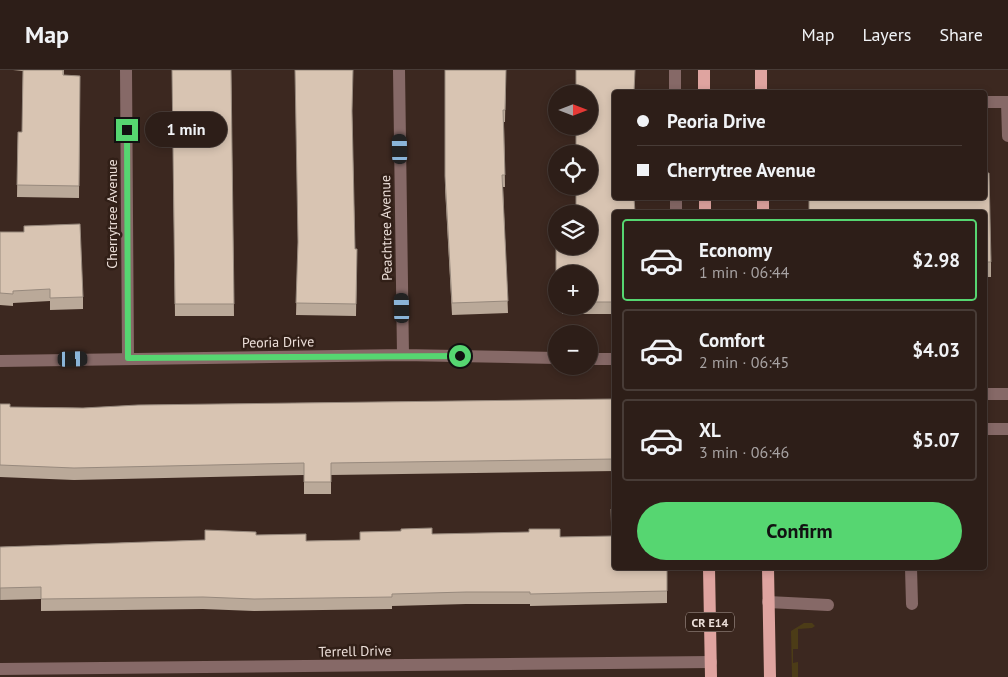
<!DOCTYPE html>
<html lang="en">
<head>
<meta charset="utf-8">
<style>
	:root { --surface:#2d1e18; --page:#352721; --text:#f1f3f6; --muted:#a7a2a2; --line:#483c37; --accent:#56d671 }
	body { margin:0; font-family:"PT Sans",sans-serif; background:var(--page); color:var(--text); height:100vh; display:flex; flex-direction:column; font-size:19px; white-space:nowrap }
	* { box-sizing:border-box; margin:0 }
	p { font-size:16px; color:var(--muted) }
	.icon { flex:none; width:28px; height:28px; fill:none; stroke:currentColor; stroke-width:2; stroke-linecap:round; stroke-linejoin:round }
	.map { position:relative; flex:1; overflow:hidden }
	.panel { position:absolute; left:612px; top:140px; width:375px; height:360px; display:flex; flex-direction:column; background:var(--surface); border-radius:5px; box-shadow:0 2px 8px #0003,0 0 0 1px var(--line) }
	.panel>* { flex:none }
	.guide { position:absolute; left:612px; top:20px; width:375px; height:110px; border-radius:5px; box-shadow:0 2px 8px #0003,0 0 0 1px var(--line); display:grid; align-content:center; height:110px; padding:0 25px; background:var(--surface) }
	.needle { width:32px; rotate:90deg }
	.tools { position:absolute; left:548px; top:15px; display:grid; gap:10px }
	.tools a { display:grid; place-items:center; width:50px; height:50px; border-radius:50%; background:var(--surface); box-shadow:0 2px 8px #0003,0 0 0 1px var(--line); font-size:25px }
	.end { position:absolute; width:22px; height:22px; margin:-11px; border:6px solid #56d671; background:#111; box-shadow:0 0 0 2px #111 }
	.from { border-radius:50% }
	.bubble { position:absolute; height:35px; border-radius:18px; background:var(--surface); box-shadow:0 2px 8px #0003,0 0 0 1px var(--line); font-size:16px; font-weight:600; line-height:35px; text-align:center }
	.car { position:absolute; width:15px; height:30px; margin:-15px -8px; border-radius:6px; box-shadow:0 0 4px 1px #0007; background:linear-gradient(#222 24%,#8ab4d8 0 40%,#222 0 76%,#8ab4d8 0 86%,#222 0) }
	.guide b { display:flex; align-items:center; gap:18px; height:48px; font-size:19px }
	.guide b+b { border-top:1px solid var(--line) }
	.guide i { width:12px; height:12px; background:var(--text) }
	ul { padding:9px 0 0; list-style:none }
	li { display:flex; align-items:center; gap:15px; height:82px; margin:0 10px 8px; padding:0 15px; border:2px solid var(--line); border-radius:5px }
	li div { flex:1 }
	li b { display:block; font-size:19px }
	li em { font-style:normal; font-weight:600 }
	li.current { border-color:var(--accent) }
	li>.icon { width:45px; height:45px; stroke-width:1.5 }
	.primary-button { display:flex; gap:10px; margin-top:auto; padding:10px 25px }
	.primary-button a { flex:1; height:58px; border-radius:30px; background:var(--accent); color:#111; font-size:20px; font-weight:600; line-height:58px; text-align:center }
	header { display:flex; align-items:center; gap:30px; box-sizing:border-box; height:70px; padding:0 25px; background:var(--surface); border-bottom:1px solid var(--line) }
	header strong { font-size:24px }
	nav { display:flex; gap:28px; margin-inline-start:auto; font-size:18px }
	.map>svg:first-child { display:block }
	.green { fill:#4c3c17 }
	.lines { fill:none; stroke-linecap:round; stroke-linejoin:round }
	.minor { stroke:#866967; stroke-width:12 }
	.major { stroke:#dfa4a0; stroke-width:12 }
	.wall { fill:#baa999 }
	.building { fill:#d8c4b2; stroke:#97897d }
	.route { stroke:#56d671; stroke-width:6 }
	.labels { text-anchor:middle; dominant-baseline:central; stroke-width:5; stroke-linejoin:round; paint-order:stroke }
	.shield { fill:#311f17; stroke:#b4a59f; stroke-width:1 }
	.shield-label { font-size:12px; font-weight:bold; fill:#ecdfd9 }
	.street-label { font-size:14px; fill:#ecdfd9; stroke:#311f17 }
</style>
</head>
<body>
<header>
<strong>Map</strong>
<nav><a>Map</a><a>Layers</a><a>Share</a></nav>
</header>
<div class="map">
<svg width="1008" height="607" viewBox="0 0 1008 607">
	<rect width="100%" height="100%" fill="#3c2820"/>
	<!-- green -->
	<path class="green" d="M804,553H812L815,556L812,558L798,559V579H793V593L798,592V607H792L791,561Z"/>
	<g class="lines">
		<!-- minor -->
		<path class="minor" d="M126,0L128,288
			M399,0L403,285
			M675,0V22
			M985,32H1008
			M1007,32L1008,66
			M676,128V142
			M589,289H615
			M0,291L403,285L556,288
			M985,324H1008
			M985,359H1008
			M911,498L912,534
			M768,532L828,535
			M0,599L711,592"/>
		<!-- major -->
		<path class="major" d="M704,0V22
			M761,0V22
			M705,128V142
			M763,128V142
			M709,498L711,607
			M768,498L770,607"/>
	</g>
	<!-- wall -->
	<path class="wall" d="M13,0H64V5L80,6L79,128L17,127L18,62H22L23,1Z
		M172,0H231L234,246H175Z
		M445,0H506L505,52H504L505,117H503L508,243L452,245L445,118Z
		M352,45L355,179H357L356,246L296,245L298,176Z
		M576,116L615,142V178H612V204H615V244H562V236H589V176Z
		M985,142L991,192V207H985Z
		M0,162L83,227V239L50,240V231L13,233V236L0,235Z
		M615,329V401L331,405V424H304V405L74,410L0,407V334L10,337L83,338Z
		M432,464L560,467L667,498V533L530,536V534H466L392,536V539L254,541L203,539L41,541V529L0,530V542V477L205,470L256,465L306,471L360,470Z
		M816,498H855L816,499Z"/>
	<!-- building -->
	<path class="building" d="M23,0H63V5L80,6L79,116L17,115L18,62H22Z
		M172,0H231L234,234H175Z
		M295,0H353L352,41L355,179H357L356,234L296,233L298,172Z
		M445,0H506L505,40H503L505,105H502L508,231L452,233L445,106Z
		M576,0H635L634,22H615V128H634L635,142H615V166H612V204H615V232H589V204H556V176H589V144H576V116H589V84H576V56H589V24H576Z
		M985,103H989L991,192H985V142H809V128H985Z
		M80,154L83,227L50,228V219L13,221V224L0,223V162H24V156Z
		M615,329V389L331,393V412H304V393L74,398L0,395V334H10V337L83,338L138,335Z
		M611,439H615V498H667V521L530,524V522H466L392,524V527L254,529L203,527L41,529V517L0,518V530V477L205,470V460L256,462V465L306,464V471L360,470V462L401,461V459L432,458V464L529,462V459H560V467L612,466Z"/>
	<g class="lines">
		<!-- route -->
		<path class="route" d="M127,60L128,288L460,286"/>
	</g>
	<g class="labels">
		<!-- shield labels -->
		<rect class="shield" x="686" y="542.5" width="48" height="19" rx="4"/>
		<g class="shield-label">
			<text x="710" y="552">CR E14</text>
		</g>
		<!-- street labels -->
		<g class="street-label">
			<text transform="translate(112 144) rotate(-90)">Cherrytree Avenue</text>
			<text transform="translate(386 158) rotate(-91)">Peachtree Avenue</text>
			<text transform="translate(278 272) rotate(-1)">Peoria Drive</text>
			<text transform="translate(355 581) rotate(-1)">Terrell Drive</text>
		</g>
	</g>
</svg>
<div class="tools">
<a><svg class="needle" viewBox="-14 -14 28 28"><path d="M0-13l5 13h-10z" fill="#e53935"/><path d="M0 13l5-13h-10z" fill="#a7a2a2"/></svg></a>
<a><svg class="icon" aria-label="locate" viewBox="0 0 24 24"><circle cx="12" cy="12" r="6"/><path d="M12 2v4M12 18v4M2 12h4M18 12h4"/></svg></a>
<a><svg class="icon" aria-label="layers" viewBox="0 0 24 24"><path d="M12 4l9 5-9 5-9-5zM3 14l9 5 9-5"/></svg></a>
<a>+</a>
<a>−</a>
</div>
<i class="end from" style="left:460px;top:286px"></i>
<i class="end" style="left:127px;top:60px"></i>
<div class="bubble" style="left:145px;top:42px;width:82px">1 min</div>
<i class="car" style="left:400px;top:79px;rotate:359deg"></i>
<i class="car" style="left:402px;top:238px;rotate:359deg"></i>
<i class="car" style="left:73px;top:289px;rotate:89deg"></i>
<div class="guide">
<b><i class="from"></i>Peoria Drive</b>
<b><i></i>Cherrytree Avenue</b>
</div>
<section class="panel">
<ul>
<li class="current"><svg class="icon" aria-label="car" viewBox="0 0 24 24"><path d="M5 17H2v-5l4-1 3-4h7l3 4 3 1v5h-3M9 17h6M6 11h13"/><circle cx="7" cy="17" r="2"/><circle cx="17" cy="17" r="2"/></svg><div><b>Economy</b><p>1 min · 06:44</p></div><em>$2.98</em></li>
<li><svg class="icon" aria-label="car" viewBox="0 0 24 24"><path d="M5 17H2v-5l4-1 3-4h7l3 4 3 1v5h-3M9 17h6M6 11h13"/><circle cx="7" cy="17" r="2"/><circle cx="17" cy="17" r="2"/></svg><div><b>Comfort</b><p>2 min · 06:45</p></div><em>$4.03</em></li>
<li><svg class="icon" aria-label="car" viewBox="0 0 24 24"><path d="M5 17H2v-5l4-1 3-4h7l3 4 3 1v5h-3M9 17h6M6 11h13"/><circle cx="7" cy="17" r="2"/><circle cx="17" cy="17" r="2"/></svg><div><b>XL</b><p>3 min · 06:46</p></div><em>$5.07</em></li>
</ul>
<div class="primary-button"><a>Confirm</a></div>
</section>
</div>
</body>
</html>
